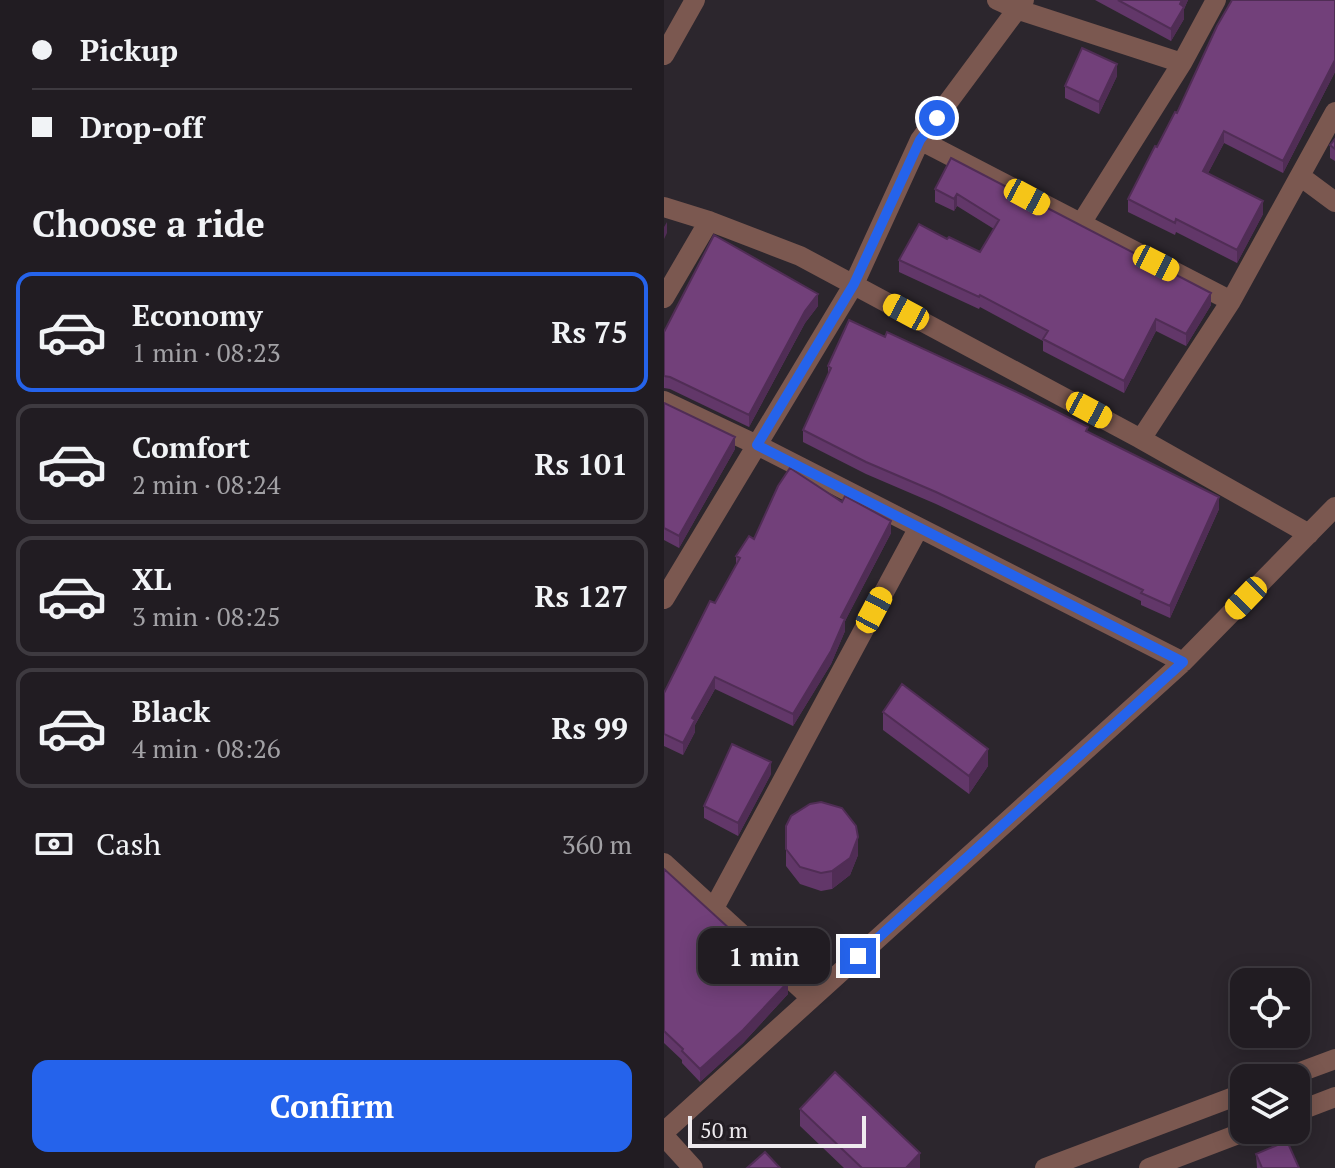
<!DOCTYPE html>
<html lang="en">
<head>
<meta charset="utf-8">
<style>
	:root { --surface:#211c22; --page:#29252a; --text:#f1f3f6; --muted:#a2a1a5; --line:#3e3a40; --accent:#2563eb }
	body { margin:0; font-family:"PT Serif",serif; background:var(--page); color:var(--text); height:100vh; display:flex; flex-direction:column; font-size:30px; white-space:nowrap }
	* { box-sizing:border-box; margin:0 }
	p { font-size:26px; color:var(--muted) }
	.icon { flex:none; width:44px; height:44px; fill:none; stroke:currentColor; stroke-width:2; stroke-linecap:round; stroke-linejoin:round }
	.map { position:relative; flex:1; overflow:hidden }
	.panel { display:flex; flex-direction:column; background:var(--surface); width:664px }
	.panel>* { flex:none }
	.top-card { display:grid; align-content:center; height:176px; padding:0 32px; background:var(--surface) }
	.fabs { position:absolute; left:566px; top:968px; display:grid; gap:16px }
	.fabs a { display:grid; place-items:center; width:80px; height:80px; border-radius:16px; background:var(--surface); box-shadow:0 4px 20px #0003,0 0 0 2px var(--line); font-size:40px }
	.scale { position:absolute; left:24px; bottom:20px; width:178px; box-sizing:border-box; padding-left:8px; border:4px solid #eeeaee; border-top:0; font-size:22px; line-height:28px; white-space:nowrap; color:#eeeaee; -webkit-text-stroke:6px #231d23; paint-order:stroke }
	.end { position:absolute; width:36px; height:36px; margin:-18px; border:10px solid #2563eb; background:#fff; box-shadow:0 0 0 4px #fff }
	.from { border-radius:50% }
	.bubble { position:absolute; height:56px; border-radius:16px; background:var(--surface); box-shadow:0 4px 20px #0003,0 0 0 2px var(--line); font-size:26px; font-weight:800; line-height:56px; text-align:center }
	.car { position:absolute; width:24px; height:48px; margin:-24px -12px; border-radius:10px; box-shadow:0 0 6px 2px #0007; background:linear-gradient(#f5c518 24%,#345 0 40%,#f5c518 0 76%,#345 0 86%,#f5c518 0) }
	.top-card b { display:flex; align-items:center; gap:28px; height:76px; font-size:30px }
	.top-card b+b { border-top:2px solid var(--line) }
	.top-card i { width:20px; height:20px; background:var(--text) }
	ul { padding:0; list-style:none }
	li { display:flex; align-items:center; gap:24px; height:120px; margin:0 16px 12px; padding:0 16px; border:4px solid var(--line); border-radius:16px }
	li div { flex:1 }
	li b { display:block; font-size:30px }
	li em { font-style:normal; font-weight:800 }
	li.selected { border-color:var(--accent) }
	li>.icon { width:72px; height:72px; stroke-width:1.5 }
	h2 { padding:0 32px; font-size:36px; line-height:96px }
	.pay { display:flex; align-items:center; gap:20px; height:88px; padding:0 32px; font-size:30px }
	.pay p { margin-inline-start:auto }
	.primary-button { display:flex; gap:16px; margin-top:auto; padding:16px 32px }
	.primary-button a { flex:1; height:92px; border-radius:16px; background:var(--accent); color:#fff; font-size:32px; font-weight:800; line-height:92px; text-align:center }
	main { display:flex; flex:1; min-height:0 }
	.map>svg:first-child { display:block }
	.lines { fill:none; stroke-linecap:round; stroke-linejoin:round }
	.minor { stroke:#7b5850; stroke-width:20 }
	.wall { fill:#623769 }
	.shaded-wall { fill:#502d55 }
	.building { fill:#72407a; stroke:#502d55; stroke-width:2 }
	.route { stroke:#2563eb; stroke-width:10 }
</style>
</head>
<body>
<main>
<section class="panel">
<div class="top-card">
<b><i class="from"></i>Pickup</b>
<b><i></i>Drop-off</b>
</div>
<h2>Choose a ride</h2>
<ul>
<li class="selected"><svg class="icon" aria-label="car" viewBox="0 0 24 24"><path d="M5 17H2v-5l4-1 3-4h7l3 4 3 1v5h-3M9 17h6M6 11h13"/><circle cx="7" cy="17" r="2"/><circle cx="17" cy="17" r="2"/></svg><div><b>Economy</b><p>1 min · 08:23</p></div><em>Rs 75</em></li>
<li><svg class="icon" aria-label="car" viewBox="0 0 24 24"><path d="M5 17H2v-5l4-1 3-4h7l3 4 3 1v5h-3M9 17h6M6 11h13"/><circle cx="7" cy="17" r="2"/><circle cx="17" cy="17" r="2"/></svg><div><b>Comfort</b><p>2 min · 08:24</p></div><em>Rs 101</em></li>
<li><svg class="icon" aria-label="car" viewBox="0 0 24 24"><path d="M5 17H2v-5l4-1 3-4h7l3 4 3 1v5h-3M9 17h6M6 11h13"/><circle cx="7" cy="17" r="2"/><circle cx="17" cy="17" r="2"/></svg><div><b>XL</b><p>3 min · 08:25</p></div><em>Rs 127</em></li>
<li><svg class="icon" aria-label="car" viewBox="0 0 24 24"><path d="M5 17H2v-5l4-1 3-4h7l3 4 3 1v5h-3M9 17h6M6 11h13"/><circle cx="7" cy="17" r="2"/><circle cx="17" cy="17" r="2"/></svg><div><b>Black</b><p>4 min · 08:26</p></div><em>Rs 99</em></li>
</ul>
<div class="pay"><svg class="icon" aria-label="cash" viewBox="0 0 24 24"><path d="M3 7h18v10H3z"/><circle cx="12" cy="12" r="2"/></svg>Cash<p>360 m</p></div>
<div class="primary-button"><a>Confirm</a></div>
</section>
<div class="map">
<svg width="671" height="1168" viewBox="0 0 671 1168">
	<rect width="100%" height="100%" fill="#2c262d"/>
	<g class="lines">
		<!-- minor -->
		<path class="minor" d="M333,0L355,10L518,63
			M0,55L31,0
			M256,140L567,301
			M636,176L671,202
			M0,207L45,221L136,256L477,439L645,534
			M416,225L518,63L552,0
			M0,298L45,221
			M0,401L93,445L519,662
			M477,439L567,301L671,112
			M0,599L190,284L256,140L360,0
			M0,863L147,998
			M50,908L254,529
			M620,1078L671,1059
			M632,1112L671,1097
			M0,1132L519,662L671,507
			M0,1136L29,1168
			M381,1168L580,1093
			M485,1168L585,1130"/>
	</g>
	<!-- wall -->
	<path class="wall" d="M431,0H524L520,9V19L507,41Z
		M671,0V72L619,173L560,143L544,173L599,214L573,263L512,232L511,235L464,212V199L513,113Z
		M453,76L435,114L401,98V86Z
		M671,139V161L666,158V145Z
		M287,158L547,305L522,346L492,331L460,393L379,351V341L316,307L315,309L235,272V260L283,239L316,252L330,229L293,206L290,211L271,202V189Z
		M154,306L141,323L85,427L6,389L0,388V332Z
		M164,366L424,432L555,509L506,618L477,605V601L272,504L202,474L139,442V430L164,376Z
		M0,403L71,449L15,548L0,540Z
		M178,502L227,533L181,621V631L167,664L129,726L51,689L31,725V732L19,755L0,746V693L72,565V556L90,539Z
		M219,712L324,766L305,794L219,730Z
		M107,774L74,836L40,818V806Z
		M122,826L194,855L186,875L168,889L157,891L136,884L122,866Z
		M0,869L124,994L79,1043L36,1082L18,1063V1060L0,1043Z
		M136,1109L256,1168H180L136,1126Z
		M592,1154L635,1168H593Z"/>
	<!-- shaded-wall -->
	<path class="shaded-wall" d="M518,0H524L520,9V19L507,41V29Z
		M671,60V72L619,173V161Z
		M453,64V76L435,114V102Z
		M560,131V143L539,183V171Z
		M293,194V206L290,211V199Z
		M599,201V214L573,263V250Z
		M3,222V233L0,239V227Z
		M547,293V305L522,346V334Z
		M154,294V306L141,323L85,427V415L141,311Z
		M492,319V331L460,393V381Z
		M71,437V449L15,548V536Z
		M555,497V509L506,618V606Z
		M227,521V533L181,621V631L167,664L129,726V714L177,617Z
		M51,677V689L31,725V732L19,755V743L28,718Z
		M324,749V766L305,794V776Z
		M107,762V774L74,836V823Z
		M194,837V855L186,875L168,889V871Z
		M124,982V994L79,1043L36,1082V1069Z
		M256,1153V1168H242Z"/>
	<!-- building -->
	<path class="building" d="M454,0H518L516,4L520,7L507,29Z
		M568,0H671V60L619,161L560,131L539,171L599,201L573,250L512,219L511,223L464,199L491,146L493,147L511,112L513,113L553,26Z
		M418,48L453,64L435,102L401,86Z
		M671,139V149L666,145Z
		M287,158L547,293L522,334L492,319L460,381L379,339L384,331L316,295L315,297L235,260L255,224L283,239L285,237L316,252L335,220L293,194L290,199L271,189Z
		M50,235L154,294L141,311L85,415L6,377L0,376V332Z
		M185,320L221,337L223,332L359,395L424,427L422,431L555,497L506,606L477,593L479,590L272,492L202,462L139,430L167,368L164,366Z
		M0,403L71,437L15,536L0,528Z
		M126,468L178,502L181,496L227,521L177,617L181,619L167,651L129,714L51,677L28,718L31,720L19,743L0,734V693L46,601L51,603L76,558L72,556L85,536L90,539L114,486Z
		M238,684L324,749L305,776L219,712Z
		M68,744L107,762L74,823L40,806Z
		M157,802L178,808L192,826L194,837L186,858L168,871L157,873L136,867L122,849V826L127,816L146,804Z
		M0,869L124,982L79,1030L36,1069L18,1051L19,1049L0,1031Z
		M171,1072L256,1153L242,1168H198L136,1109Z
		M623,1141L635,1168H598L592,1154Z
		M101,1152L116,1168H83Z"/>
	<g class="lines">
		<!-- route -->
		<path class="route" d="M194,956L519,662L93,445L190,284L256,140L273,118"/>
	</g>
</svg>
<div class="fabs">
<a><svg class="icon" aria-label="locate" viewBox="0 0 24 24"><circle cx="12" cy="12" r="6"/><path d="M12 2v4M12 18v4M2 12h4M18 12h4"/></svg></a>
<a><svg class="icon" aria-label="layers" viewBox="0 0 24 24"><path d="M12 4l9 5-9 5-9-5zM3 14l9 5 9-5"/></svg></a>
</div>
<div class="scale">50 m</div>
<i class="end from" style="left:273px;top:118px"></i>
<i class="end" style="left:194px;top:956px"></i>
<div class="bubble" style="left:34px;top:928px;width:132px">1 min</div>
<i class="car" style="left:363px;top:197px;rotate:118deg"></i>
<i class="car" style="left:492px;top:263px;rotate:117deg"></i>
<i class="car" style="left:242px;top:312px;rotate:298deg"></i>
<i class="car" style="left:425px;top:410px;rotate:118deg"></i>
<i class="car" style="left:582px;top:598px;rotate:224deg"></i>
<i class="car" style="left:210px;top:610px;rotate:28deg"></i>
</div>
</main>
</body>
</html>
